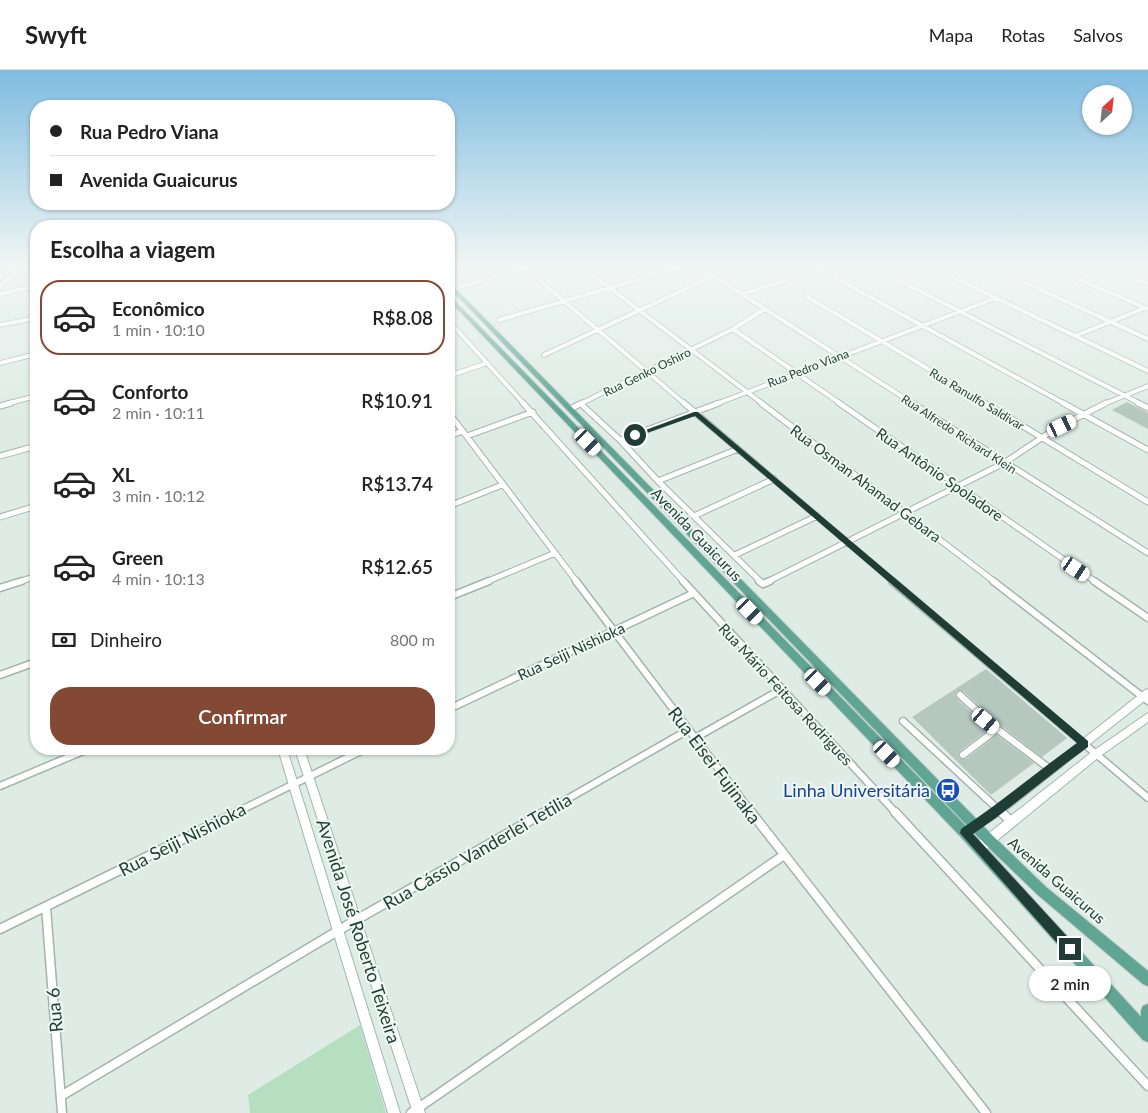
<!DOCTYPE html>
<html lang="pt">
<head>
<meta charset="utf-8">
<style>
	:root { --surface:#fff; --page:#f6f6f6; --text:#222; --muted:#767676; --line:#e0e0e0; --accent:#844935 }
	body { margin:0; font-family:Lato,sans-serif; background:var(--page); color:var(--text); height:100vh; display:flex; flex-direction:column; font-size:19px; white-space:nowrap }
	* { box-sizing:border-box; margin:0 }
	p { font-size:16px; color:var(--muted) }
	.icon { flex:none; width:28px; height:28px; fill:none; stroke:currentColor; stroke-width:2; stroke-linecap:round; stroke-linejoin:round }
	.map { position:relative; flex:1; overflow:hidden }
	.sheet { position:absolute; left:30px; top:150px; width:425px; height:535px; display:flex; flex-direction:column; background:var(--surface); border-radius:20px; box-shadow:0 1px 4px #0004 }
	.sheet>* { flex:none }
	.guide { position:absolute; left:30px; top:30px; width:425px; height:110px; border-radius:20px; box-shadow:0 1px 4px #0004; display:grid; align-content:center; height:110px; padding:0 20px; background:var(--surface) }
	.needle { width:32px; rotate:27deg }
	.tools { position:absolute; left:1082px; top:15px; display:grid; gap:10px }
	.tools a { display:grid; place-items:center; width:50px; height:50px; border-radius:50%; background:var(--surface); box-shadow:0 1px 4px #0004; font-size:25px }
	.end { position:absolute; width:22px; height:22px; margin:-11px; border:6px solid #1f3d35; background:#fff; box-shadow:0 0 0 2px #fff }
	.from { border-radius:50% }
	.bubble { position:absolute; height:35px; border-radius:18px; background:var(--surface); box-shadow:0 1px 4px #0004; font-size:16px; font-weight:600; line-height:35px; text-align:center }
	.car { position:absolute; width:15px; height:30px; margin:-15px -8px; border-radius:6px; box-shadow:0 0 4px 1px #0007; background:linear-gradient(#fff 24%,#345 0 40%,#fff 0 76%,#345 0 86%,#fff 0) }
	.guide b { display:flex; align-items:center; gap:18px; height:48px; font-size:19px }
	.guide b+b { border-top:1px solid var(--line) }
	.guide i { width:12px; height:12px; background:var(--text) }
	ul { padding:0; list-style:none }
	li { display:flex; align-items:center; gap:15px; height:75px; margin:0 10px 8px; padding:0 10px; border:2px solid transparent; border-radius:20px }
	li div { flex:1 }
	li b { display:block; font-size:19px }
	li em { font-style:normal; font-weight:600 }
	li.current { border-color:var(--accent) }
	li>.icon { width:45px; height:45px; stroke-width:1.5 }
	h2 { padding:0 20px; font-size:22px; line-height:60px }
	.pay { display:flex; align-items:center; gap:12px; height:55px; padding:0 20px; font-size:19px }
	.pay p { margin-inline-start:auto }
	.cta { display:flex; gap:10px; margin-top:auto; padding:10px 20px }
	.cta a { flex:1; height:58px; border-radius:20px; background:var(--accent); color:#fff; font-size:20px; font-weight:600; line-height:58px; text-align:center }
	header { display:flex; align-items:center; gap:30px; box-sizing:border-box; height:70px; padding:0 25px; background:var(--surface); border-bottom:1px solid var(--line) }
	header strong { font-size:24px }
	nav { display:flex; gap:28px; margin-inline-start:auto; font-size:18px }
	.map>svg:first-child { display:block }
	.green { fill:#b6dfc1 }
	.building { fill:#b5c7bf }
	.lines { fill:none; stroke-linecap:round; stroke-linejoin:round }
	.street-far3-casing { stroke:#a2b4ad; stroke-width:5.5 }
	.street-far2-casing { stroke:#a2b4ad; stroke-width:7 }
	.street-far1-casing { stroke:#a2b4ad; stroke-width:9 }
	.street-casing { stroke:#a2b4ad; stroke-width:11 }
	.secondary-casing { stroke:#9db8af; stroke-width:2 }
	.primary-casing { stroke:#c0c9c6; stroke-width:2 }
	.street-far3 { stroke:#fff; stroke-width:4 }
	.street-far2 { stroke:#fff; stroke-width:5 }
	.street-far1 { stroke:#fff; stroke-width:6 }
	.street { stroke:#fff; stroke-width:8 }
	.secondary { fill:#fff; fill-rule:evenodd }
	.primary { fill:#60a593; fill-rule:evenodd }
	.route { fill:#1f3d35 }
	.labels { text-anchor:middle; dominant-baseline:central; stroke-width:4; stroke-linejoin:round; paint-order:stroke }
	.far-street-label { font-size:12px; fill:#1f3d35; stroke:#f0f8f4 }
	.street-label { font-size:15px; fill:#1f3d35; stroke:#f0f8f4 }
	.near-street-label { font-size:18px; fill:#1f3d35; stroke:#f0f8f4 }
	.near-transit-label { font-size:18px; fill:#164399; stroke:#f0f8f4; text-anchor:end }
</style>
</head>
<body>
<header>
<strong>Swyft</strong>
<nav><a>Mapa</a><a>Rotas</a><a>Salvos</a></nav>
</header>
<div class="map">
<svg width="1148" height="1043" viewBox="0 0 1148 1043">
	<rect width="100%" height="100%" fill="#dfece6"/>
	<!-- green -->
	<path class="green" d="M360,955L386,1043H250L248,1025Z"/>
	<!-- building -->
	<path class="building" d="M1127,332L1148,343V359L1112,340Z
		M986,599L1067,668L1042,687L1000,655L963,621H957L955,624L957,629L989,659L960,681L958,685L959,688L966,689L997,665L1034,693L991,725L912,647Z"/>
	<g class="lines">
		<!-- street-far3 casing -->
		<g class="street-far3-casing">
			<path id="street-far3" d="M582,197L763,334
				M642,197L653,205
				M699,197L914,334
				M873,197L1141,334
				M932,197L1148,301
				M991,197L1148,269
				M1050,197L1148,239
				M1107,197L1148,214
				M525,198L685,334
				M821,200L1065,334
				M449,202L462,216
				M0,208L13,197
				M0,216L21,197
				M453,219L527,197
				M0,224L36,216
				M742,224L831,197
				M806,226L987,334
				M499,250L682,197
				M449,251L524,334
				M0,255L36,248
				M733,259L841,334
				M1075,266L1145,238
				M544,285L713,206
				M0,293L36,284
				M449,306L487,293
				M6,334L36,326
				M580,334L733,259L765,239
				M716,334L996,228
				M1104,334L1148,316"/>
		</g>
		<!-- street-far2 casing -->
		<g class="street-far2-casing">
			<path id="street-far2" d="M523,333L684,512
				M684,333L894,512
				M761,333L995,512
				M839,333L1096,512
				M912,333L1148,483
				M985,333L1148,432
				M1063,333L1148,380
				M1138,333L1148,338
				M581,334L620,370L658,411L761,512
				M0,336L11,333
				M570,339L582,333
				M449,343L577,512
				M449,366L463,361
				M467,366L533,342
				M620,370L719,333
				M0,386L36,376
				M658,411L738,379
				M449,436L502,415
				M694,446L774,409
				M0,447L36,436
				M735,485L817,446
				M19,512L36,506
				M486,512L555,483
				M767,512L1004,393L1055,359L1106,333"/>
		</g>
		<!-- street-far1 casing -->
		<g class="street-far1-casing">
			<path id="street-far1" d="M576,511L752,743
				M683,511L896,743
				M759,511L763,514L770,511
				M892,511L1148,728
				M993,511L1148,631
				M1094,511L1148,548
				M0,518L22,511
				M449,527L489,511
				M0,605L36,592
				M960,625L997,659L1050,699
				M449,639L694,523
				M903,651L1002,743
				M695,668L782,619
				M963,685L997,659
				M0,716L88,679
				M235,743L365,679
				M543,743L688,660"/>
		</g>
		<!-- street casing -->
		<g class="street-casing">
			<path id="street" d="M751,742L986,1043
				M895,742L1148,1016
				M1001,742L1012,752
				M46,837L62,1043
				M0,859L238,742
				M61,1026L356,850L545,742
				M411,1043L784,785"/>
		</g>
		<!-- secondary casing -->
		<g class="secondary-casing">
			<path id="secondary" d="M1148,619V628L1003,743L976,760L973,762L970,760L968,757L970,754L997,737L1145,620Z
				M1148,643V652L1099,687L983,782L979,783L975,782L974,778L975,774L1093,681Z
				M278,679H287L400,1043H388Z
				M295,679H304L425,1043H413Z"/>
		</g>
		<!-- primary casing -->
		<g class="primary-casing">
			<path id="primary" d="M449,212L993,766L1046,817L1148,901V916L1143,914L1038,825L985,774L449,217Z
				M449,225L969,759L1141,947V941L1143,936L1148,934V972L1143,970L961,767L449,230Z"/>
		</g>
		<!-- street-far3 -->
		<use href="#street-far3" class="street-far3"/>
		<!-- street-far2 -->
		<use href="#street-far2" class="street-far2"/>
		<!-- street-far1 -->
		<use href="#street-far1" class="street-far1"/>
		<!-- street -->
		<use href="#street" class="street"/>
		<!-- secondary -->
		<use href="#secondary" class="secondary"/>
		<!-- primary -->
		<use href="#primary" class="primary"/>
	</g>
	<!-- sky -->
	<linearGradient id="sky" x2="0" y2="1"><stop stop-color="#7fbce1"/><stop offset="0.57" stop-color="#f1f6f4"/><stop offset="1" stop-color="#f1f6f4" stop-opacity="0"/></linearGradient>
	<rect width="1148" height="343" fill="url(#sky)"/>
	<!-- route -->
	<path class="route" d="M694,342H698L1088,671V677C1049,705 1013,737 973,764L1074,874L1076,879L1074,883L1070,885L1066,883L960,763L961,759C1001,732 1038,701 1077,673L695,346L638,366L632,365Z"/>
	<!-- icons -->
	<defs>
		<g id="bus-disc" transform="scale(1.25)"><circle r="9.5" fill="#1a4fb4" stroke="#f0f8f4"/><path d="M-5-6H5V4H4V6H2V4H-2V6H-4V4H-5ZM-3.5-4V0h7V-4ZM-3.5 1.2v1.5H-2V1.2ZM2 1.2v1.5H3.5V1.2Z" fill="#fff"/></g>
	</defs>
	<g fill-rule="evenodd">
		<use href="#bus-disc" x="948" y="720"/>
	</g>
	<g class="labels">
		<!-- far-street labels -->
		<g class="far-street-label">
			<text transform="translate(808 298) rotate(-21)">Rua Pedro Viana</text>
			<text transform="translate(647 302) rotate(-26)">Rua Genko Oshiro</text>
			<text transform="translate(977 329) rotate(31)">Rua Ranulfo Saldivar</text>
			<text transform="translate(959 364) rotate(33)">Rua Alfredo Richard Klein</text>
		</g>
		<!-- street labels -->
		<g class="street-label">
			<text transform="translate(940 404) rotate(35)">Rua Antônio Spoladore</text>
			<text transform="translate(866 413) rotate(37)">Rua Osman Ahamad Gebara</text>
			<text transform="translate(697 464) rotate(46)">Avenida Guaicurus</text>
			<text transform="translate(571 581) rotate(-25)">Rua Seiji Nishioka</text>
			<text transform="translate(786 624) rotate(47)">Rua Mário Feitosa Rodrigues</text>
			<text transform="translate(1057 810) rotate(41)">Avenida Guaicurus</text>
		</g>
		<!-- near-street labels -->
		<g class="near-street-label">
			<text transform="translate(715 695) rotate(53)">Rua Eisei Fujinaka</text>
			<text transform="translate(182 769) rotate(-27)">Rua Seiji Nishioka</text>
			<text transform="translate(477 781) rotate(-30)">Rua Cássio Vanderlei Tetilia</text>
			<text transform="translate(359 861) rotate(72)">Avenida José Roberto Teixeira</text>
			<text transform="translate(54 940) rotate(-95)">Rua 6</text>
		</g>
		<!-- near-transit labels -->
		<g class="near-transit-label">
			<text x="930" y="720">Linha Universitária</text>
		</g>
	</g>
</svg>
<div class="tools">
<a><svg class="needle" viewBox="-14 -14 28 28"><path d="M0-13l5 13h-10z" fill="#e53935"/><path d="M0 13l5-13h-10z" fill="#767676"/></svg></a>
</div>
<i class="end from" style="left:635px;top:365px"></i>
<i class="end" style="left:1070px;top:879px"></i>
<div class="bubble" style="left:1029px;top:896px;width:82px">2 min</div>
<i class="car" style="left:1062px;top:356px;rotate:64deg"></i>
<i class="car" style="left:588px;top:372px;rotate:136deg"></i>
<i class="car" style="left:1076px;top:499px;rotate:124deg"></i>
<i class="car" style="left:750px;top:541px;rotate:136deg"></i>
<i class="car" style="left:818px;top:612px;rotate:136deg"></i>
<i class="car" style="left:986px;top:651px;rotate:130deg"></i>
<i class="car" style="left:887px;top:684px;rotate:136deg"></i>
<div class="guide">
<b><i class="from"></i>Rua Pedro Viana</b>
<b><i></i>Avenida Guaicurus</b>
</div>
<section class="sheet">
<h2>Escolha a viagem</h2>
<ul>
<li class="current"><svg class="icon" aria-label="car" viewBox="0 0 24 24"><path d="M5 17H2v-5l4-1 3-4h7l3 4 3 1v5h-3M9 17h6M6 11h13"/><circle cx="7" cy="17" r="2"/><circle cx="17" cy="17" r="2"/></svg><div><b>Econômico</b><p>1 min · 10:10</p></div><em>R$8.08</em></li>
<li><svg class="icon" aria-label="car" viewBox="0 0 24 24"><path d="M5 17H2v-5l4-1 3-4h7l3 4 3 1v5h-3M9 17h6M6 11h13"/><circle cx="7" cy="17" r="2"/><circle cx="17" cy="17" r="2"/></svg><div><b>Conforto</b><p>2 min · 10:11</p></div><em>R$10.91</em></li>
<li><svg class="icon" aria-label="car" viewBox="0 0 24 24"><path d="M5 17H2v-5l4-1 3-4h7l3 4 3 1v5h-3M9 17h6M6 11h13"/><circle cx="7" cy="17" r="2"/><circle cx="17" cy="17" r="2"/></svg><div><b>XL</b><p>3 min · 10:12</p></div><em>R$13.74</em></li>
<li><svg class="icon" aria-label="car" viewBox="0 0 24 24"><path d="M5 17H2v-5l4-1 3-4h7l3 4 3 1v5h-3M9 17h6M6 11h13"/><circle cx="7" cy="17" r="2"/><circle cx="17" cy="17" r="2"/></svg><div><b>Green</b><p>4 min · 10:13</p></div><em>R$12.65</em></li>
</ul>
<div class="pay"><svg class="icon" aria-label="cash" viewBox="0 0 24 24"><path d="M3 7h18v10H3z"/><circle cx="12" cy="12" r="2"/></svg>Dinheiro<p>800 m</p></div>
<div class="cta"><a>Confirmar</a></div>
</section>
</div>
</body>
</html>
